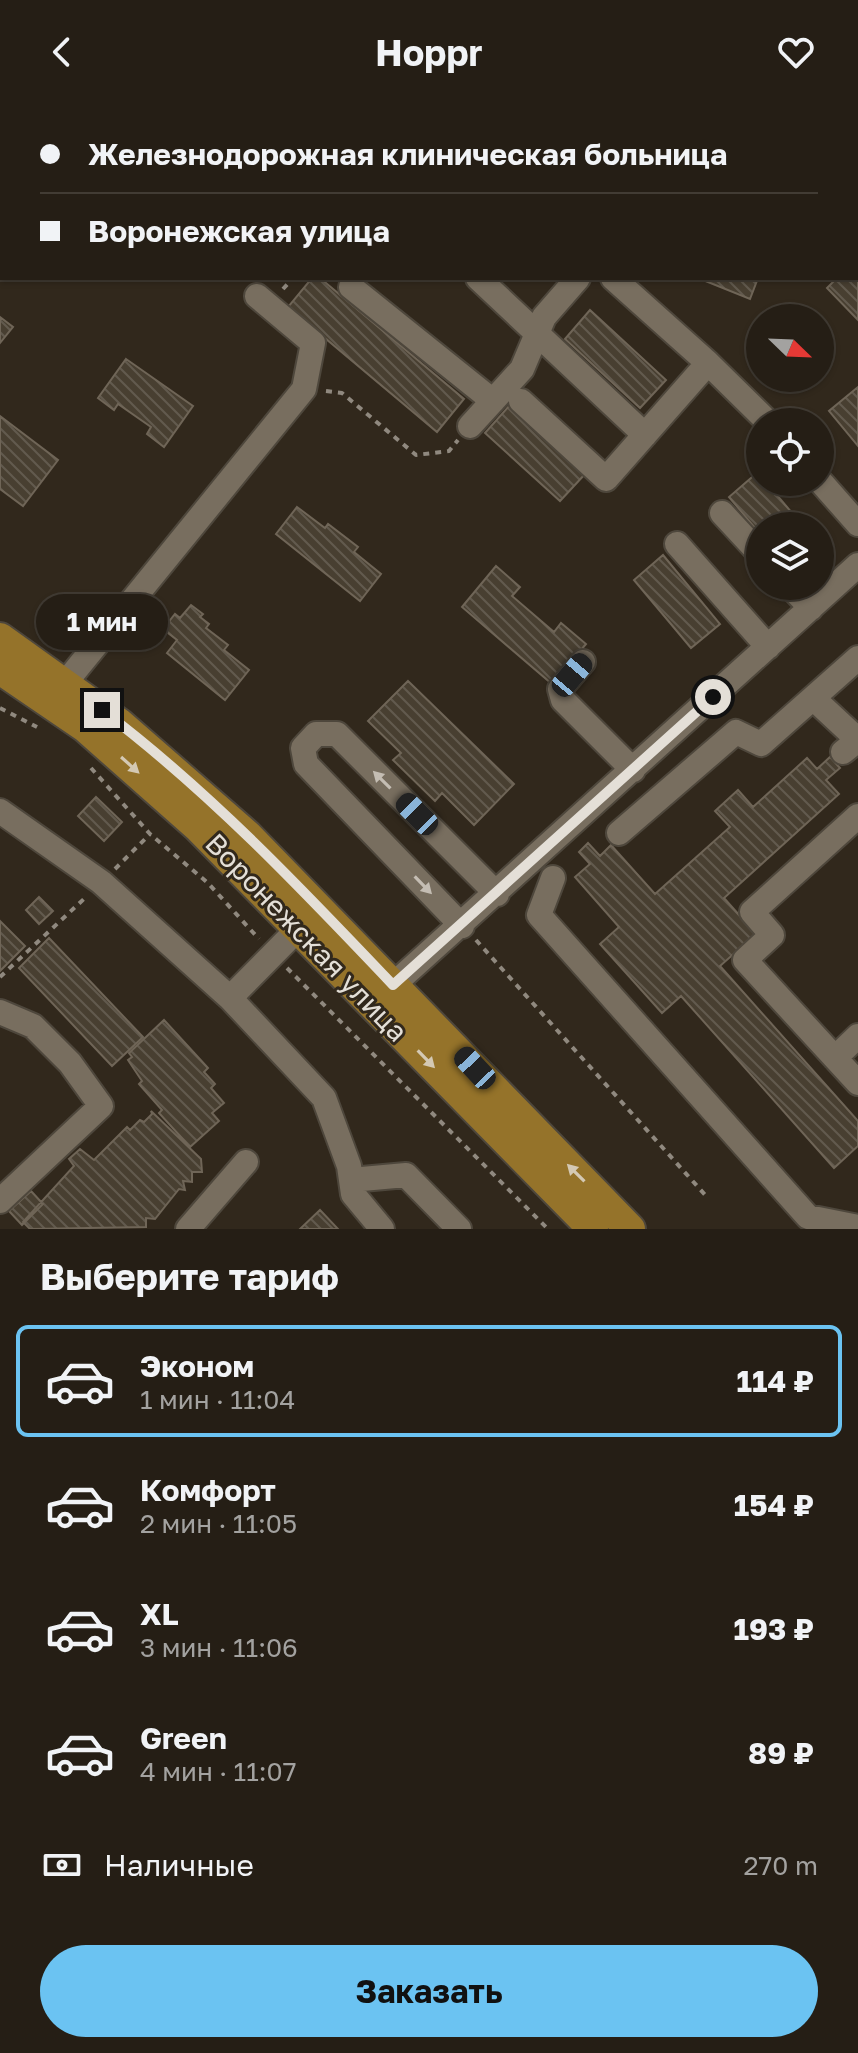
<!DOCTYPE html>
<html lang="ru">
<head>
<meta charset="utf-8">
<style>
	:root { --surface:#251e15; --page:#312b22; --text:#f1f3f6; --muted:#a3a2a0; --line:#423c34; --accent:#6bc3f2 }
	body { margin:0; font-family:"Golos Text",sans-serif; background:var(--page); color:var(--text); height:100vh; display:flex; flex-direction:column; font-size:30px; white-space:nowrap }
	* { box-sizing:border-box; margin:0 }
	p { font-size:26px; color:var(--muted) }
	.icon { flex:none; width:44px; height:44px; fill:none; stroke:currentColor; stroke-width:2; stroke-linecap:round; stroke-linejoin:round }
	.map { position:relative; height:1125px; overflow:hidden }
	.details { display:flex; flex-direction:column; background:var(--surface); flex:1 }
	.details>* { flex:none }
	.guide { position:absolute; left:0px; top:0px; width:858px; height:176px; box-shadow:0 2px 6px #0004,0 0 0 2px var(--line); display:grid; align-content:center; height:176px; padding:0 40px; background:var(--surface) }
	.needle { width:52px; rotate:113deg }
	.tools { position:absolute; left:746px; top:200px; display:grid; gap:16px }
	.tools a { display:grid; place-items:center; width:88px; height:88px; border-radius:50%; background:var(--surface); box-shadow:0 2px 6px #0004,0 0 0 2px var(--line); font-size:40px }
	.end { position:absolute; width:36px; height:36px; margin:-18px; border:10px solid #e4dfd7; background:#111; box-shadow:0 0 0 4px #111 }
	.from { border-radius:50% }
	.bubble { position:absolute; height:56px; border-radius:28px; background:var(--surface); box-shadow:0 2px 6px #0004,0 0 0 2px var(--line); font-size:26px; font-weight:700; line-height:56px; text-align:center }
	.car { position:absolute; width:24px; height:48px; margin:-24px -12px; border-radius:10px; box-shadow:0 0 6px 2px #0007; background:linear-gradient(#222 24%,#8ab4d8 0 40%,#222 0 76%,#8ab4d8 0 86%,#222 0) }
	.guide b { display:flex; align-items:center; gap:28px; height:76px; font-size:30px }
	.guide b+b { border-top:2px solid var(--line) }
	.guide i { width:20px; height:20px; background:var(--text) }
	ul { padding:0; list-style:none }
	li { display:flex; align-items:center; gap:24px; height:112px; margin:0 16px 12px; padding:0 24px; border:4px solid transparent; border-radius:12px }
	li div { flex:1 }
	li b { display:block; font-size:30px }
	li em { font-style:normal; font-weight:700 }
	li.active { border-color:var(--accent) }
	li>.icon { width:72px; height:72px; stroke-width:1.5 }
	h2 { padding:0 40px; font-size:36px; line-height:96px }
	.pay { display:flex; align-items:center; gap:20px; height:88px; padding:0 40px; font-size:30px }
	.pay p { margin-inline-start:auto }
	.primary-button { display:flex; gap:16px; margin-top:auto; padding:16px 40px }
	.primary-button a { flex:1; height:92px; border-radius:48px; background:var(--accent); color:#111; font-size:32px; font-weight:700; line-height:92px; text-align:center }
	header { display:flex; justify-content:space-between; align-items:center; height:104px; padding:0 40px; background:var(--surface); font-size:36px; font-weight:700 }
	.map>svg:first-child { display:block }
	.building { fill:url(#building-back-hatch); stroke:#6f6557; stroke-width:2 }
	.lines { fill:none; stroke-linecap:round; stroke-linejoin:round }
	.minor-casing { stroke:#4e473c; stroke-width:28 }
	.major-casing { stroke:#4e473c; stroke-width:34 }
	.path { stroke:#90897f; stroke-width:4; stroke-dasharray:6 6; stroke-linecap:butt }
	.minor { stroke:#786e5f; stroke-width:24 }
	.major { stroke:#95732a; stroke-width:30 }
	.oneway { fill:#d4c9b4 }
	.oneway2 { fill:#c4bdb3 }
	.route { stroke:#e4dfd7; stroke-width:10 }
	.labels { text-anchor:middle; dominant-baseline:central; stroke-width:6; stroke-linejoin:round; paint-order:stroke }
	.street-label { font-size:28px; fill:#e4dfd7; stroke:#31281c }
</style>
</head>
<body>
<header><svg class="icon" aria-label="back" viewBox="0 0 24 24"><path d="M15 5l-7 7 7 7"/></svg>Hoppr<svg class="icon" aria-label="heart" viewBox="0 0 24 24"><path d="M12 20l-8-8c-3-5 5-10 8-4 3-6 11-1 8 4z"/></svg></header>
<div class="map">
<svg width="858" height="1125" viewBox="0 0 858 1125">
	<defs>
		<pattern id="building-back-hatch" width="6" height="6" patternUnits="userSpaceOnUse" patternTransform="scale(2)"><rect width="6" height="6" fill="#483f31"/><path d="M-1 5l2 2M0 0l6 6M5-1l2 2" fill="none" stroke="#625a4e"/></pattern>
	</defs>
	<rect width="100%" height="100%" fill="#31281c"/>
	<!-- building -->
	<path class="building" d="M858,154V216L827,184L837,174H856Z
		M312,174H320L464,295L437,328L288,203Z
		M698,174H758L750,195Z
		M590,206L666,276L640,304L565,235Z
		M0,213L13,223L0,239Z
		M126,255L193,302L164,343L147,330L151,323L118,300L114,306L98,294Z
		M858,283V342L829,307Z
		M511,300L586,369L560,397L485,329Z
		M0,312L58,356L23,402L0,385Z
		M758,368L760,378H766L803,422H760V430L729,393Z
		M297,403L325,424L328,420L358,443L354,448L381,470L360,497L276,430Z
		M663,451L720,520L691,544L634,476Z
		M496,462L520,483L512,492L554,528L561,519L586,540L552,580L462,503Z
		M191,501L203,510L200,513L209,520L206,524L228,541L224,546L249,566L225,596L167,549L177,536L163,525L175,510L180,514Z
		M408,577L514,680L474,721L442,689L435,697L393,656L401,649L368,617Z
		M830,653L840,664L826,676L839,690L724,794L756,830L720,862L858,1017V1042L834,1064L681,892L662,909L600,840L619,823L575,773L590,760L579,748L588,739L600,752L611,741L655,790L730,723L715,707L738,686L753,703L807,654L817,665Z
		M96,693L122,718L104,737L78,712Z
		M39,793L53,807L39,820L26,806Z
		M0,817L25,842L0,867Z
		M49,834L143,933L112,962L19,864Z
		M164,916L208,964L204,968L215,980L211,984L224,999L212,1009L219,1017L190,1043L159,1009L162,1006L139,980L142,977L128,956L132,953L129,949Z
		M151,1007L201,1055L202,1068H192V1078L183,1077L185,1086L179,1085L155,1115L146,1114V1123L30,1125L23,1118L74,1062L69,1055L80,1045L94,1056L127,1023L130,1026L140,1016L144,1018L152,1010Z
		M31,1087L43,1100L22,1121L9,1107Z
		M320,1106L338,1125H300Z"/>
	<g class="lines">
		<!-- minor casing -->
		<g class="minor-casing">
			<path id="minor" d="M419,0L421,2
				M592,0L597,2
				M336,2L338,0
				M665,2L666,0
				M769,2V0
				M0,37L2,38
				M858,58V61
				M478,174L645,331
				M613,174L708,259L768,318
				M351,183L493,297
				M521,297L606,375L708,259
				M470,322L522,265L544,213L578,174
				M820,377L858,420
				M722,409L760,450
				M677,440L768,543
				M790,482L811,504
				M583,558L560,585L563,596L633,666
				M53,594L304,285L313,239L257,192
				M813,594L858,636L843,648
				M0,707L101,778L230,894L298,825
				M858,712L752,808L772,831L745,856L858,979
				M619,729L736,628L761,640L858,554
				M553,774L539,811L808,1113L858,1123
				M462,822L306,660L303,644L316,630H337L497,790
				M393,881L858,461
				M230,894L324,994L349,1062L353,1090L382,1125
				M0,908L33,922L70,959L101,1002L0,1097
				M835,954L858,932
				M351,1076L406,1071L459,1125
				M188,1125L246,1058"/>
		</g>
		<!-- major casing -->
		<g class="major-casing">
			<path id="major" d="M0,534L120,620L247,731L630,1125
				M0,565L85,623L198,723L593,1125"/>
		</g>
		<!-- path -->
		<path class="path" d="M283,185L293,174
			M326,287L342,289L416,351L449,347L458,336
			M0,604L37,623
			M91,664L150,730L208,779L259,835
			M115,765L150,730
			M476,836L707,1093
			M287,864L548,1125
			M0,873L86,793"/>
		<!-- minor -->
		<use href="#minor" class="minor"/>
		<!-- major -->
		<use href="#major" class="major"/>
	</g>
	<!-- one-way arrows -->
	<defs><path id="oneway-solid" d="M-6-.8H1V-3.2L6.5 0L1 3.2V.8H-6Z" transform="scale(2)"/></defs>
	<g class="oneway">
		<use href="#oneway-solid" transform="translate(130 661) rotate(42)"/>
		<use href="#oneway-solid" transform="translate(426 955) rotate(46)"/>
		<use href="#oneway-solid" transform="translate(576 1069) rotate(-135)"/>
	</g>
	<g class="oneway2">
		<use href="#oneway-solid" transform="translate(382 676) rotate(-135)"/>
		<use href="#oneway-solid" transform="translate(423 781) rotate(46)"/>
	</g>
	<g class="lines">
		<!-- route -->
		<path class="route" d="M102,606C209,687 301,784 393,881L713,593"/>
	</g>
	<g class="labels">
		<!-- street labels -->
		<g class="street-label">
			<text transform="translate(307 833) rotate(46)">Воронежская улица</text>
		</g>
	</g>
</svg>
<div class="tools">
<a><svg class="needle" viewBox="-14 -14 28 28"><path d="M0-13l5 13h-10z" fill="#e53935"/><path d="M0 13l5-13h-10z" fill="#a3a2a0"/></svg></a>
<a><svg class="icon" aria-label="locate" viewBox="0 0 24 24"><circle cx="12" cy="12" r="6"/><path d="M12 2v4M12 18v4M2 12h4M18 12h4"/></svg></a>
<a><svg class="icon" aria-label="layers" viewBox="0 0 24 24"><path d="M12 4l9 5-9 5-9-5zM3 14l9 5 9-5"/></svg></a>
</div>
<i class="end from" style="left:713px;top:593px"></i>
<i class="end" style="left:102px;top:606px"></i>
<div class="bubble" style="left:36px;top:490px;width:132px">1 мин</div>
<i class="car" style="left:572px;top:571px;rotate:40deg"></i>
<i class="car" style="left:417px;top:710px;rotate:315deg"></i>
<i class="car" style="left:475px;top:964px;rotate:317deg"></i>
<div class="guide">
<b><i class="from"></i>Железнодорожная клиническая больница</b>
<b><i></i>Воронежская улица</b>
</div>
</div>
<section class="details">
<h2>Выберите тариф</h2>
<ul>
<li class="active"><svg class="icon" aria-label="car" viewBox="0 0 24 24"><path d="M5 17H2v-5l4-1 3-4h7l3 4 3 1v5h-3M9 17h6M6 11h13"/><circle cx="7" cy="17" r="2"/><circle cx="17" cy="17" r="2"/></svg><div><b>Эконом</b><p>1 мин · 11:04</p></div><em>114 ₽</em></li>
<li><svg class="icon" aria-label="car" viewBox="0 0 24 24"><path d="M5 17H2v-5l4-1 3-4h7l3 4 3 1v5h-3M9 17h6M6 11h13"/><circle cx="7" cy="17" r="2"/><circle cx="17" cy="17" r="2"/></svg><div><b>Комфорт</b><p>2 мин · 11:05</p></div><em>154 ₽</em></li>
<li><svg class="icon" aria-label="car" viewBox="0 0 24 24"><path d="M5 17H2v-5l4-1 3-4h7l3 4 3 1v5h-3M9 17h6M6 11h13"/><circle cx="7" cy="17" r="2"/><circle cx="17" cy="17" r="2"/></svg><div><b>XL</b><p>3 мин · 11:06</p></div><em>193 ₽</em></li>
<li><svg class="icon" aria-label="car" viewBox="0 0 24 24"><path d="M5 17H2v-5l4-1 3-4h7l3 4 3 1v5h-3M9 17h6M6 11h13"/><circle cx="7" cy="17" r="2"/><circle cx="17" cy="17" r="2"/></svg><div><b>Green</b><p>4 мин · 11:07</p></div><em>89 ₽</em></li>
</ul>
<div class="pay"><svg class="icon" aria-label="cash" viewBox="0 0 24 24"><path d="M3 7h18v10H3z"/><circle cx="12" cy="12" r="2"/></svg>Наличные<p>270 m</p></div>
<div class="primary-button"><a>Заказать</a></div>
</section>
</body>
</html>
